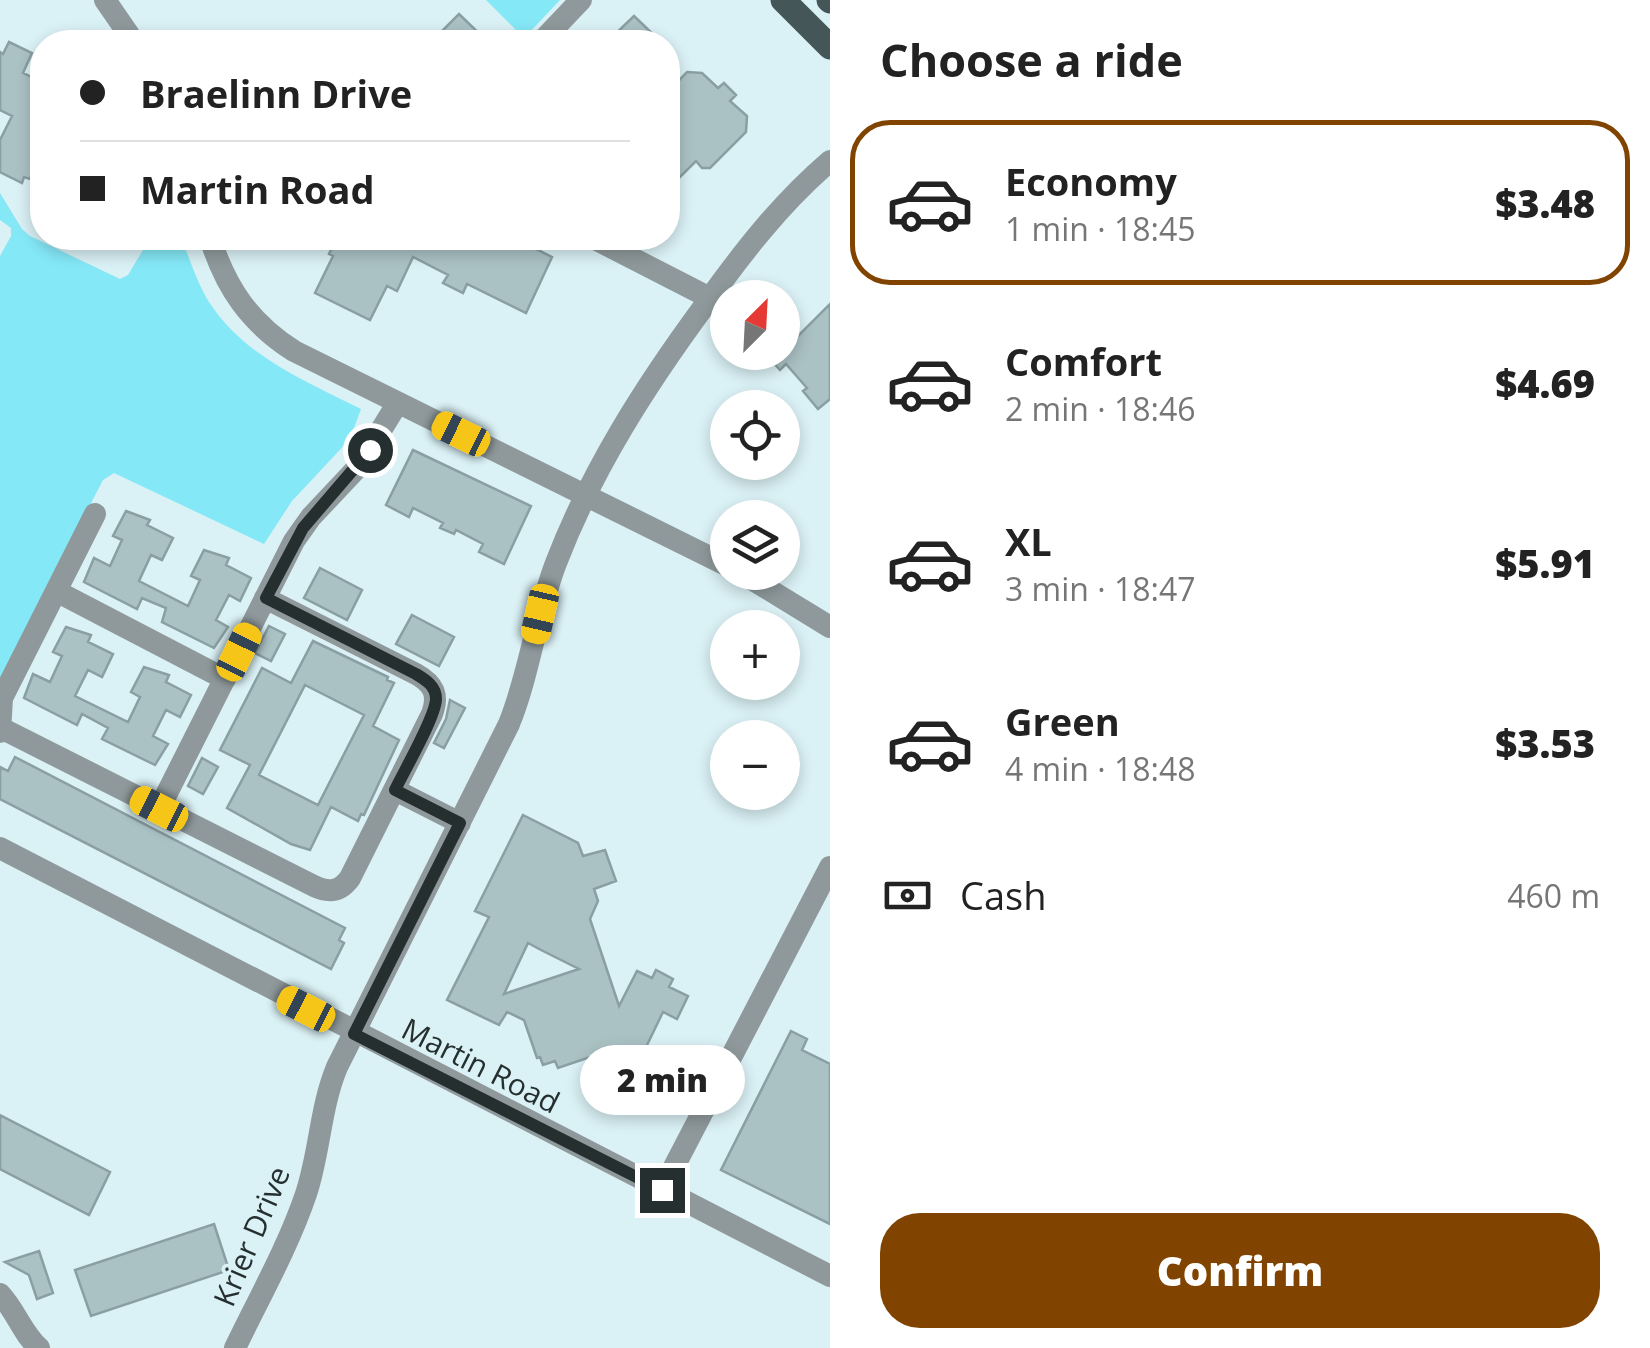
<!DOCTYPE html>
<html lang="en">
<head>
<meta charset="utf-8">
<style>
	:root { --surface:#fff; --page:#f6f6f6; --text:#222; --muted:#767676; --line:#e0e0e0; --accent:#814400 }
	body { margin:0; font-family:"Open Sans",sans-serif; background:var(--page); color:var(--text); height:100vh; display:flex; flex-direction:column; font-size:38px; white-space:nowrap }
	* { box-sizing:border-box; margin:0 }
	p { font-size:32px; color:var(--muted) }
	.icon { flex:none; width:55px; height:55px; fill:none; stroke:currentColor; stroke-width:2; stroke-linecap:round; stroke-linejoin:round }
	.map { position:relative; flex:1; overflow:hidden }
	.details { display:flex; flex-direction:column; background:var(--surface); width:820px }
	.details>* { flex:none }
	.hud { position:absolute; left:30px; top:30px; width:650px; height:220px; border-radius:40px; box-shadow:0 5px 15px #0003; display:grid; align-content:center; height:220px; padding:0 50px; background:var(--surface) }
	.needle { width:65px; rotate:24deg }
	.fabs { position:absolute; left:710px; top:280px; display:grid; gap:20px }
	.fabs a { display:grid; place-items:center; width:90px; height:90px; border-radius:50%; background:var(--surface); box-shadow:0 5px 15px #0003; font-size:50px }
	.end { position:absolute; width:45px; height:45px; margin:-22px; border:12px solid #262f30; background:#fff; box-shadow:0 0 0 5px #fff }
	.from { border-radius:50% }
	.bubble { position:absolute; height:70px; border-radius:35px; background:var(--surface); box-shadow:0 5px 15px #0003; font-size:32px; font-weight:800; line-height:70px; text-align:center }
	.car { position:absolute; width:30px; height:60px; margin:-30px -15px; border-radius:12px; box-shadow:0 0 8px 2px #0007; background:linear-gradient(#f5c518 24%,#345 0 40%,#f5c518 0 76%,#345 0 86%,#f5c518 0) }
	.hud b { display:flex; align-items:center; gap:35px; height:95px; font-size:38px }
	.hud b+b { border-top:2px solid var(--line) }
	.hud i { width:25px; height:25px; background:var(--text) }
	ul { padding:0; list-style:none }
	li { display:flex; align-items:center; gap:30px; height:165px; margin:0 20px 15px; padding:0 30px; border:5px solid transparent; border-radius:40px }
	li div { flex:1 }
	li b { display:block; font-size:38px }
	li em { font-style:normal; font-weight:800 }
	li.active { border-color:var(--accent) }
	li>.icon { width:90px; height:90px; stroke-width:1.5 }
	h2 { padding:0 50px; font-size:45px; line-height:120px }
	.pay { display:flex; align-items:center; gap:25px; height:110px; padding:0 50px; font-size:38px }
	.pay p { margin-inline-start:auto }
	.cta { display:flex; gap:20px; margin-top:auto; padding:20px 50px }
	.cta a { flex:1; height:115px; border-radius:40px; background:var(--accent); color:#fff; font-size:40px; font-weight:800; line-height:115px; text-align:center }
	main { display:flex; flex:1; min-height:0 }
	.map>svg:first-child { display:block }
	.green { fill:#85e8f7 }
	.building { fill:#abc2c5; stroke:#899fa3; stroke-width:2.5; fill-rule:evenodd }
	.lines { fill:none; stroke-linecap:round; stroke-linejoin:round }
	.minor { stroke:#8f999b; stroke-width:22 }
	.major { stroke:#445658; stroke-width:25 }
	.route { stroke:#262f30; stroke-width:12 }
	.labels { text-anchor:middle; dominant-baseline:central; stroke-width:8; stroke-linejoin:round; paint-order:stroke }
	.street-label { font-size:30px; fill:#262f30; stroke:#daf1f5 }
</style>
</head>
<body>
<main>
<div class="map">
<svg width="830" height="1348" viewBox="0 0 830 1348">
	<rect width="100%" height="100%" fill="#daf1f5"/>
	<!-- green -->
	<path class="green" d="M486,0H560L527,35L516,30Z
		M0,193L22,229L30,236L120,279L128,275L150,238H181C190,259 197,283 209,302C245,357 305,381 361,409L350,439L292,501L264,544L114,473L103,480L0,679V256L11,236V228L0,220Z"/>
	<!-- building -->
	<path class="building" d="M459,14L488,42H431Z
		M634,16L661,42H607Z
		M9,42L32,53L23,73L42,82V153L30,179L24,177L22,183L0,172V140L12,116L0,110V52L3,54Z
		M687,72L702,73L718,88L724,83L736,95L730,101L747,116L746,132L710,168H702L696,161L680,177L668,165V92Z
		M342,238H514L552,257L526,313L467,284L463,293L443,283L448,275L413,257L397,291L387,286L370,320L315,293L333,256L329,254L336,240L340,242Z
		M830,304V399L818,409L803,391L807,388L786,364L780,370L764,352H782Z
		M413,450L531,506L504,564L479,552L483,544L456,530L454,534L440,528L443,523L413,508L409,517L386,505Z
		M126,511L150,520L147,525L173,538L162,560L151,555L139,581L188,606L200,580L191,576L204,550L229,558L226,565L251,578L240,601L229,595L216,620L228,627L214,648L162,622L166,608L142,598L137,609L84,582L94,558L110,566L122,540L113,536Z
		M320,568L362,590L347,620L304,598Z
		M412,615L454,637L439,666L396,644Z
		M269,626L285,634L271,661L255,653Z
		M66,627L91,635L88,642L113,654L102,677L88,670L75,696L128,722L140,697L131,692L144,667L169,675L166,682L191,695L180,717L166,710L153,736L168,744L155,765L102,739L108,728L82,714L77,725L24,698L33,674L50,682L62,656L53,652Z
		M313,641L388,677L387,680L394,683L373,726L399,740L364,815L361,814L358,821L331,807L310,850L291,844L227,808L250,765L220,750L262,668L291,683ZM305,685L364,715L318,805L259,775Z
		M450,700L465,708L444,748L434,743L446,719Z
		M15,757L345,928L339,940L344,943L331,969L0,799V767L8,771Z
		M202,758L218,767L203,794L188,786Z
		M523,815L578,843L583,856L605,850L616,881L594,889L598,901L590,919L619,1006L637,971L652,978L656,970L673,979L669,987L688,996L677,1019L663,1012L631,1078L590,1057L558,1068L555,1061L543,1065L540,1057L537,1058L524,1020L507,1012L499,1025L447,1000L489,917L475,911ZM528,943L541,950L579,969L504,994Z
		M791,1031L807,1039L802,1050L830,1064V1224L721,1170Z
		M0,1115L110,1172L89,1215L0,1169Z
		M214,1224L229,1270L91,1316L75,1270Z
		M39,1251L53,1293L37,1299L29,1275L5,1262Z"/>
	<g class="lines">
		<!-- minor -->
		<path class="minor" d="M105,0L134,42
			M541,42L581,0
			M210,238C226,288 249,322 294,351L728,566
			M593,238L710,298
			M740,572L830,627
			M56,591L225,679
			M1,728L314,886C329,893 340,892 350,878L432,714C439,695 434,684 416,674L265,598
			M0,732L2,698L95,514
			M395,790L460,823
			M159,809L294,541L311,517L359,466L397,404
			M0,848L830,1276
			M662,1190L830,867
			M0,1294C16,1311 22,1333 39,1348
			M235,1348C259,1298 288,1247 306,1194C320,1152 320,1108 337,1067L509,724C530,672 536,615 556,563C592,469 646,385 705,305C743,252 781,203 830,161"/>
		<!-- major -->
		<path class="major" d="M783,0L830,47
			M829,0L830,1"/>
	</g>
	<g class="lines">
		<!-- route -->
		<path class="route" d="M370,450L303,528L266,598L416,674C426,680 436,686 436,699C436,716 404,771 395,790L460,823L354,1034L662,1190"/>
	</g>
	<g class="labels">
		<!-- street labels -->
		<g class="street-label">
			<text transform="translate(481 1065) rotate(27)">Martin Road</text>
			<text transform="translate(251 1236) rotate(-67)">Krier Drive</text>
		</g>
	</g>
</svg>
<div class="fabs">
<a><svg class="needle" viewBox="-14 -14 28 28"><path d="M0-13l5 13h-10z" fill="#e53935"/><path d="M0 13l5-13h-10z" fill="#767676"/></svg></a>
<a><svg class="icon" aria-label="locate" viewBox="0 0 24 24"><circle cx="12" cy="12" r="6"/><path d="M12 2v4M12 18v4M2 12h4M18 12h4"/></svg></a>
<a><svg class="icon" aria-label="layers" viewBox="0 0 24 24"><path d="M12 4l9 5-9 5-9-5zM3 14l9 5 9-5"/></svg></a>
<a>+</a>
<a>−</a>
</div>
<i class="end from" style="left:370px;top:450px"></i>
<i class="end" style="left:662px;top:1190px"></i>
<div class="bubble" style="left:580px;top:1045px;width:165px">2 min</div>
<i class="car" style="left:461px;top:434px;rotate:296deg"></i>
<i class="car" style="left:540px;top:614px;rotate:193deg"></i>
<i class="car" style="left:239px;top:652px;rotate:26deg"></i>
<i class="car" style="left:159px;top:809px;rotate:297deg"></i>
<i class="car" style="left:306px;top:1009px;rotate:297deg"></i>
<div class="hud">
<b><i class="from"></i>Braelinn Drive</b>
<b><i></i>Martin Road</b>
</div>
</div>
<section class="details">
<h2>Choose a ride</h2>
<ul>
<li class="active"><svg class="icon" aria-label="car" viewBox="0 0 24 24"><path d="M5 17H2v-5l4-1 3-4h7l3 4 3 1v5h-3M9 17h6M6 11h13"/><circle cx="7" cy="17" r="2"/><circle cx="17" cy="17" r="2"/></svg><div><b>Economy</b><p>1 min · 18:45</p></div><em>$3.48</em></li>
<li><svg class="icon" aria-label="car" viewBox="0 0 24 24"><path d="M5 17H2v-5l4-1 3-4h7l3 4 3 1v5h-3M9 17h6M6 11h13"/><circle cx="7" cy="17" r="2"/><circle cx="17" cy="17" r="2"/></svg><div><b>Comfort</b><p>2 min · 18:46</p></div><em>$4.69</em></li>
<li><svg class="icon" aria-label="car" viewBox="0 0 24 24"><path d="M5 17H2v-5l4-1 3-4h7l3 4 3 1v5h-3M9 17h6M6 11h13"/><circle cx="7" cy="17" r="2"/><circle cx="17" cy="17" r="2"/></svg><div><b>XL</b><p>3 min · 18:47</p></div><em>$5.91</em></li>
<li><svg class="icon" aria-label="car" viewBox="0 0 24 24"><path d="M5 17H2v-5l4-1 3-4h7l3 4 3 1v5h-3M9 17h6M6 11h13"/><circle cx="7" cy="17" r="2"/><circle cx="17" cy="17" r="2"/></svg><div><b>Green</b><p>4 min · 18:48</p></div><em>$3.53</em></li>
</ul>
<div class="pay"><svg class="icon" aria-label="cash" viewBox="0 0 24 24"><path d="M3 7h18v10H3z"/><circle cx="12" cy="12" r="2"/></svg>Cash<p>460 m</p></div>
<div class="cta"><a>Confirm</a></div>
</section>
</main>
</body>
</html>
